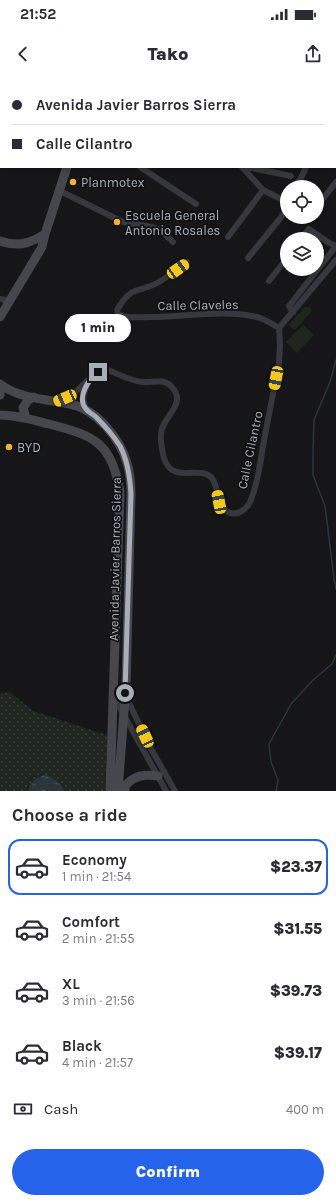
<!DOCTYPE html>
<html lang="en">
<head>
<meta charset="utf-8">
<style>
	:root { --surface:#fff; --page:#f7f7f7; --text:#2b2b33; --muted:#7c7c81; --line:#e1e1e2; --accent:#2563eb }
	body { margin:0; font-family:Karla,sans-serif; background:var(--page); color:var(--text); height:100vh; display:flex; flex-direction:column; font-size:15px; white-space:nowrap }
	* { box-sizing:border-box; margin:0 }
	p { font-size:13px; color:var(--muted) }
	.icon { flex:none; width:22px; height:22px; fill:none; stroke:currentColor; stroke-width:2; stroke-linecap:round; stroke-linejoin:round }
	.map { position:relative; height:711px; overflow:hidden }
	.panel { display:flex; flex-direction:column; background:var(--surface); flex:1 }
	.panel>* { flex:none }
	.top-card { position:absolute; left:0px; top:0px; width:336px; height:88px; box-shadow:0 2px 6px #0003; display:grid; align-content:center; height:88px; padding:0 12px; background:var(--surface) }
	.tools { position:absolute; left:280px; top:100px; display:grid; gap:8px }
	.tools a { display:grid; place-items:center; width:44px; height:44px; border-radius:50%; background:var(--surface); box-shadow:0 2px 6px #0003; font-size:20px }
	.end { position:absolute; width:18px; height:18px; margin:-9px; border:5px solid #a8adb8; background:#111; box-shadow:0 0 0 2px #111 }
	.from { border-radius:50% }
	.bubble { position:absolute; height:28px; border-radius:14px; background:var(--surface); box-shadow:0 2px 6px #0003; font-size:13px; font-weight:800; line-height:28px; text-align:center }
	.car { position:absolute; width:12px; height:24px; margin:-12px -6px; border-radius:5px; box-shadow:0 0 3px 1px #0007; background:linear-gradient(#f5c518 24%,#345 0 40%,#f5c518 0 76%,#345 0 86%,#f5c518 0) }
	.top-card b { display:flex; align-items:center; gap:14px; height:38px; font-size:15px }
	.top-card b+b { border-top:1px solid var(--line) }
	.top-card i { width:10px; height:10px; background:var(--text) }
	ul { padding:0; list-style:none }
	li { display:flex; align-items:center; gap:12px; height:56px; margin:0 8px 6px; padding:0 4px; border:2px solid transparent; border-radius:12px }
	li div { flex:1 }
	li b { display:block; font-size:15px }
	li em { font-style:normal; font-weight:800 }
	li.active { border-color:var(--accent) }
	li>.icon { width:36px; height:36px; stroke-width:1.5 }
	h2 { padding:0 12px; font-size:18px; line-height:48px }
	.pay { display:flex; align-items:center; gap:10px; height:44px; padding:0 12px; font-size:15px }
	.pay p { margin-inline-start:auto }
	.action { display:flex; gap:8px; margin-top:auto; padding:8px 12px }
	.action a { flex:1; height:46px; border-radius:24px; background:var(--accent); color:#fff; font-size:16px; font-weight:800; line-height:46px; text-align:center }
	.status { display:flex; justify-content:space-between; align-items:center; height:28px; padding:0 20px; background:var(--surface); direction:ltr }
	.status svg { height:11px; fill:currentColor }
	header { display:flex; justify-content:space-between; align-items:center; height:52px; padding:0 12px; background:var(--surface); font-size:18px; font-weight:800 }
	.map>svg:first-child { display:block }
	.grass { fill:url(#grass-dots) }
	.garden { fill:#1e261f }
	.water { fill:url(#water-ripples) }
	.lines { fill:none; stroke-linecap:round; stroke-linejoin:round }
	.stream { stroke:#2c353c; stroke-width:1.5 }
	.street { stroke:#37383d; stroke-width:6 }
	.secondary { stroke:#45474d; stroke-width:9 }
	.route { stroke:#a8adb8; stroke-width:5 }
	.poi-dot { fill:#f2b134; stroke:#111113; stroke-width:1.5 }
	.labels { text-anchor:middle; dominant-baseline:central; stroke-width:3.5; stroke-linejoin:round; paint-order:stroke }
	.poi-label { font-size:13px; fill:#a8adb8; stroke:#111113; text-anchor:start }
	.street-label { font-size:13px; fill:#a8adb8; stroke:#111113 }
</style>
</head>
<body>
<div class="status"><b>21:52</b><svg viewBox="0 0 49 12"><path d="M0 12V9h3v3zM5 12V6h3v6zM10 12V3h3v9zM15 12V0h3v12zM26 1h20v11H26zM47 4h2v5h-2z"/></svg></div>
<header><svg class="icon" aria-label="back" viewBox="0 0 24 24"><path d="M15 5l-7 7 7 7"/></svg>Tako<svg class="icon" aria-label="share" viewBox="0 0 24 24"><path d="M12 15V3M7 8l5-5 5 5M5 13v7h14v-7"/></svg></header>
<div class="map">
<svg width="336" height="711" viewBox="0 0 336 711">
	<defs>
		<pattern id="grass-dots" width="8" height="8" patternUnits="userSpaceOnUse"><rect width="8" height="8" fill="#1e261f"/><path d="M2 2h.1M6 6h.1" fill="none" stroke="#3c433d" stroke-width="1.8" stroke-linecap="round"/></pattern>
		<pattern id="water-ripples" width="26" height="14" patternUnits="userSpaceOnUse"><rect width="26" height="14" fill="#2c353c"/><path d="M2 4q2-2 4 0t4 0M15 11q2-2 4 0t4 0" fill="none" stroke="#485056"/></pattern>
	</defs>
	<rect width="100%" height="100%" fill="#161618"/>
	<!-- grass -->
	<path class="grass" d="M10,612L33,631L107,655L105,711H0V613Z"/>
	<!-- garden -->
	<path class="garden" d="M305,227H310L312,231L295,250L290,247L289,244Z
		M303,245L314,255L297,273L286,262Z"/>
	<!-- water -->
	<path class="water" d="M45,695C54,698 60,702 64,711H28C31,702 35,698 45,695Z"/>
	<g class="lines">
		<!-- stream -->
		<path class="stream" d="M336,280L330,302L314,340L313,373V395L325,426L334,499L336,509
			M276,711L278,700L271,682L269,664L291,624L313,600L332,584L336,575"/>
		<!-- street -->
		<path class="street" d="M8,0L9,1
			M209,0V1
			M295,0L296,1
			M21,1L23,0
			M268,1L269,0
			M0,15H1
			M335,24L336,23
			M140,87L196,124
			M242,87L263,110L283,120L287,116
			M247,87L291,96
			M294,107L301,98L306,87
			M60,111L123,142C133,145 145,144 155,148C162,151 168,157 173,162
			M322,120L336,102
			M228,157L263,110
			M301,159L309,149L329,163L336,166
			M248,178L286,131
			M187,182C178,189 169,196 159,202C138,214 132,204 117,230L118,234C129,239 140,237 152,237C186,237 222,229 257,237C265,239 272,244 279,248
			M269,201L287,178
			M0,219L9,221
			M293,232L289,226L336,166
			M279,248L336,180
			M56,321C61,319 68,317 74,313C84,306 94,289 108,290C118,294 131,301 142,302C152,303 163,298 171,306C187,323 167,333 162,349C159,357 162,370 164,378C173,408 207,379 215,404C219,414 216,427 228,432C232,434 236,434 240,432C244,430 248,426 250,422C258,404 260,384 263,366C268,338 274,310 279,283L280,265L279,248
			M86,329C81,316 84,313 89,301
			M113,604L130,625L150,667L175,711
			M114,617L166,711"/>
		<!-- secondary -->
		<path class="secondary" d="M106,1L107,0
			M0,59L1,58
			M0,161C18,167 29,164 45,154
			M0,237L42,167L45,154L67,87
			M0,304C19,319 47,319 70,324C96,329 120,358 127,383C130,393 131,403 131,414L126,605L118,711
			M0,312V315
			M0,335C17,335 33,340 49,344C95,356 111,362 120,412L110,711
			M26,338L23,328L28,320L34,317
			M125,711V706C135,695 144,694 158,696"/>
	</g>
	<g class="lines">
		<!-- route -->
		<path class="route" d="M98,292C89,299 76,317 86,329C88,332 93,334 96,337C105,346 113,355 120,366C128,381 130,397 131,414L125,613"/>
	</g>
	<!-- markers -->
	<g class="poi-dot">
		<circle cx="73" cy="102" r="4"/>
		<circle cx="117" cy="142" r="4"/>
		<circle cx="9" cy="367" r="4"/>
	</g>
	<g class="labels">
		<!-- poi labels -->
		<g class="poi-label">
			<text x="81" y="102">Planmotex</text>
			<text x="125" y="135">Escuela General<tspan x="125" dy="15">Antonio Rosales</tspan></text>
			<text x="17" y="367">BYD</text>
		</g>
		<!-- street labels -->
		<g class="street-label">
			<text transform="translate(198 225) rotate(-1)">Calle Claveles</text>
			<text transform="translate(250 370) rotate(-78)">Calle Cilantro</text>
			<text transform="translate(115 479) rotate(-89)">Avenida Javier Barros Sierra</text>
		</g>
	</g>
</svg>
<div class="tools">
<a><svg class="icon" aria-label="locate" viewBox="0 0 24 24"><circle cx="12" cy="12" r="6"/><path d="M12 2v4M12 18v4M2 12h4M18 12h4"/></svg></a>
<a><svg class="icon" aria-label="layers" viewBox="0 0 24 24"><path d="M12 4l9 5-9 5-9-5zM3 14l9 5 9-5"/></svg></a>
</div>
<i class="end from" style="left:125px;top:613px"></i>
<i class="end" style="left:98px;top:292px"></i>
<div class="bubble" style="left:65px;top:234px;width:66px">1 min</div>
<i class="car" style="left:178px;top:189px;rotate:55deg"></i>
<i class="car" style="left:276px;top:298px;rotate:191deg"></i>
<i class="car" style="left:65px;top:318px;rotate:247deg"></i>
<i class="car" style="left:219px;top:422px;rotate:349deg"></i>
<i class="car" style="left:145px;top:656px;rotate:335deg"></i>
<div class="top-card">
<b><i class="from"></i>Avenida Javier Barros Sierra</b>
<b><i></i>Calle Cilantro</b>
</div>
</div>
<section class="panel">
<h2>Choose a ride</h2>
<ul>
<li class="active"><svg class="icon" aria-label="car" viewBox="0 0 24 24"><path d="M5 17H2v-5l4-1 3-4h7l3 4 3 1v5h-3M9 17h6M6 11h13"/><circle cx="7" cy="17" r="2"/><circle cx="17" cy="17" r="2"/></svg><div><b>Economy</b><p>1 min · 21:54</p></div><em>$23.37</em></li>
<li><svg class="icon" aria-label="car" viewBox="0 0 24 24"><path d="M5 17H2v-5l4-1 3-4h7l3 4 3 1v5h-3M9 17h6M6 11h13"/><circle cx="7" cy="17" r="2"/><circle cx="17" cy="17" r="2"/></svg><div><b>Comfort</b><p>2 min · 21:55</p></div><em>$31.55</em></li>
<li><svg class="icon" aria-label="car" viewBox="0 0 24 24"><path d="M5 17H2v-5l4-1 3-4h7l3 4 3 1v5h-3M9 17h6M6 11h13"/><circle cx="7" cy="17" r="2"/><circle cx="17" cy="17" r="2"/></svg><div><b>XL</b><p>3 min · 21:56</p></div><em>$39.73</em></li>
<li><svg class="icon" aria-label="car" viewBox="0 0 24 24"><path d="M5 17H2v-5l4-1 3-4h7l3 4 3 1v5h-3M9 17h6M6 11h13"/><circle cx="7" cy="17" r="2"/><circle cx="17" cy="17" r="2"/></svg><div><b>Black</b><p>4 min · 21:57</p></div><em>$39.17</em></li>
</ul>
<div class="pay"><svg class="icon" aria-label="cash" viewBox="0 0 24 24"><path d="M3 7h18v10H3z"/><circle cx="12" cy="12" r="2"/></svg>Cash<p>400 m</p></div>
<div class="action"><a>Confirm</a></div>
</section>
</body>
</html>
